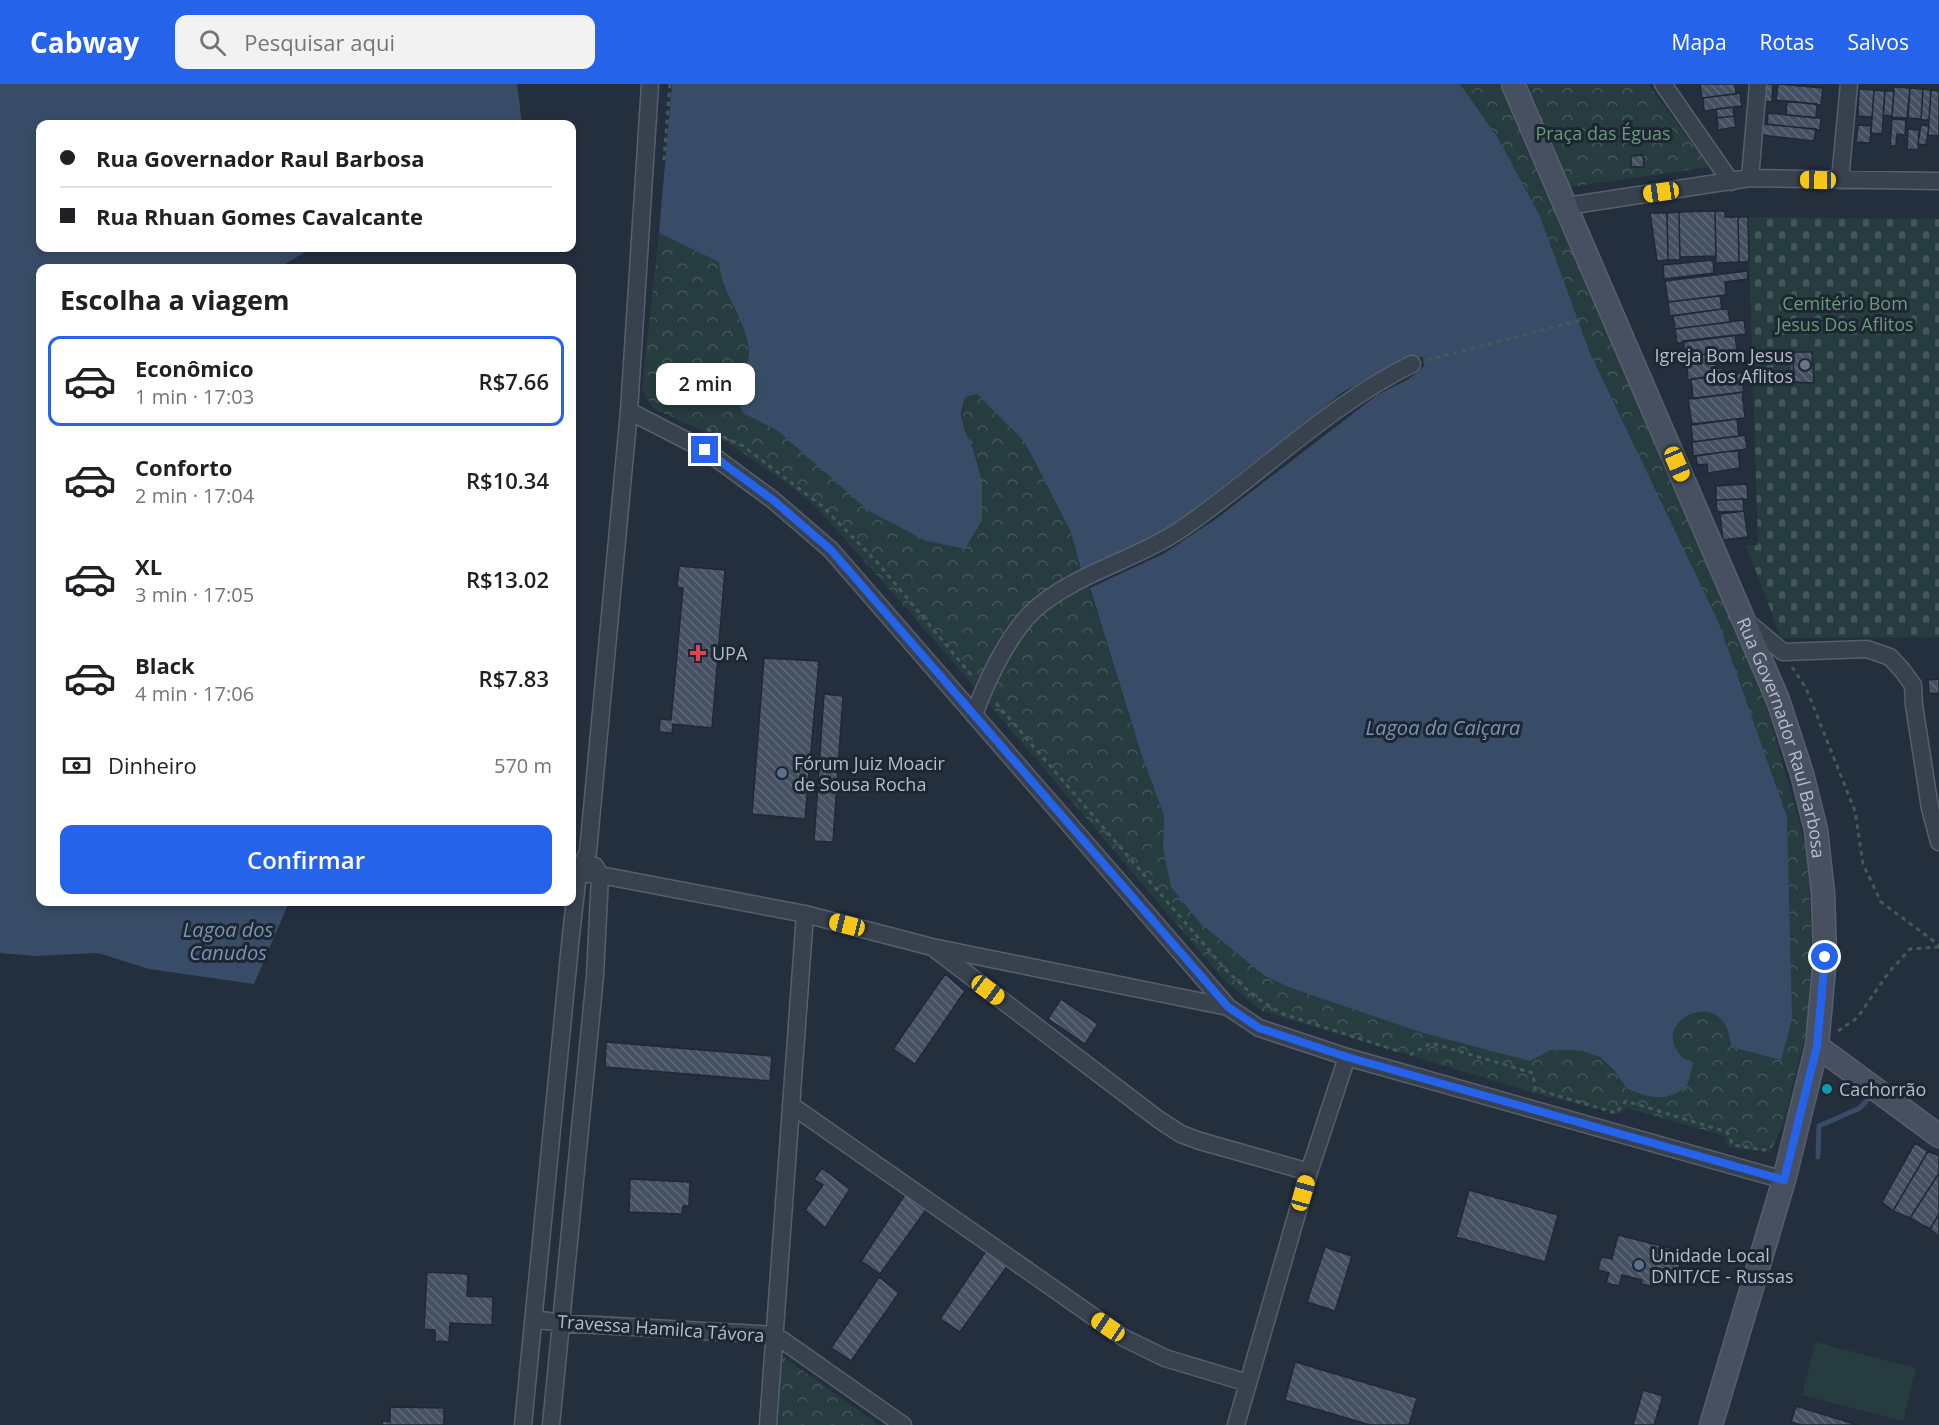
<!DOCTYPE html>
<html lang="pt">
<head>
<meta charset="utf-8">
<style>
	:root { --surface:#fff; --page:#f2f2f2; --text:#202124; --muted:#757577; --line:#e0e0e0; --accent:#2563eb }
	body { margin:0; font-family:"Open Sans",sans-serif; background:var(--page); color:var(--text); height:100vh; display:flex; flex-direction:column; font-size:22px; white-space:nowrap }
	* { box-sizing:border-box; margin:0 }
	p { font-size:20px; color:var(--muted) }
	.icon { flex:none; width:33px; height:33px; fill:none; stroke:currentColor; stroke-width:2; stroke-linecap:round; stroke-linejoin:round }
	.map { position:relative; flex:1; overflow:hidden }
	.panel { position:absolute; left:36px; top:180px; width:540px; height:642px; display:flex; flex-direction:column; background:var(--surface); border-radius:12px; box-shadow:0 3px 9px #0003 }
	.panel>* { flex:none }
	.top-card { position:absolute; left:36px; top:36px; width:540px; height:132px; border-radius:12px; box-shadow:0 3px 9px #0003; display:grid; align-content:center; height:132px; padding:0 24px; background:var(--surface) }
	.end { position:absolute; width:27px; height:27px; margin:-14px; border:8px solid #2563eb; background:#fff; box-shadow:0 0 0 3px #fff }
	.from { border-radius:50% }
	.bubble { position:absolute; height:42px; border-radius:12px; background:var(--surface); box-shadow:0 3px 9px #0003; font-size:20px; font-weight:600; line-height:42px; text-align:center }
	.car { position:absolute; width:18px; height:36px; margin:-18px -9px; border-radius:8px; box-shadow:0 0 4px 2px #0007; background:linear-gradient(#f5c518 24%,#345 0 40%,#f5c518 0 76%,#345 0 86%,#f5c518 0) }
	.top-card b { display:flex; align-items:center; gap:21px; height:57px; font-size:22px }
	.top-card b+b { border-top:2px solid var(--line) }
	.top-card i { width:15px; height:15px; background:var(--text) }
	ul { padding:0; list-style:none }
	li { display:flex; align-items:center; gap:18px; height:90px; margin:0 12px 9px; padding:0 12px; border:3px solid transparent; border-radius:12px }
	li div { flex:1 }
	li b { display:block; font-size:22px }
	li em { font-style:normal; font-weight:600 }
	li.on { border-color:var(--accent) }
	li>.icon { width:54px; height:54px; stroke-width:1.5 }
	h2 { padding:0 24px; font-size:27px; line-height:72px }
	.pay { display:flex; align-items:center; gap:15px; height:66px; padding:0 24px; font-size:22px }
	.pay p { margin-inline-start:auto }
	.cta { display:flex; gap:12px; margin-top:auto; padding:12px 24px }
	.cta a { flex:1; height:69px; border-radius:12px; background:var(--accent); color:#fff; font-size:24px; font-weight:600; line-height:69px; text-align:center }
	header { display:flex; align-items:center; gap:36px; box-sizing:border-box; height:84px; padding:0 30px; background:var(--accent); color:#fff }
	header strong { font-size:28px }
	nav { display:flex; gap:33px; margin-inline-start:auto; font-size:21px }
	.search { width:420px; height:54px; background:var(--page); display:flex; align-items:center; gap:15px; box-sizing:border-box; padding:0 21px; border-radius:12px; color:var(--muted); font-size:22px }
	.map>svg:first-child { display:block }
	.grass { fill:#263c3f }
	.cemetery { fill:url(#cemetery-stones) }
	.park { fill:url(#park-crowns) }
	.water { fill:#394c67 }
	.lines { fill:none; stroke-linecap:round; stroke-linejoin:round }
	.stream { stroke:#394c67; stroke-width:5 }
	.building { fill:url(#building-back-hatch); stroke:#1f2835; stroke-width:1.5 }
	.street-casing { stroke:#565f6c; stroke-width:19 }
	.secondary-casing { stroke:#565f6c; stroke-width:25 }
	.path { stroke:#44595c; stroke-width:3; stroke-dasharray:4.5 4.5; stroke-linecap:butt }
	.street { stroke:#38414e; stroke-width:16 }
	.secondary { stroke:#465061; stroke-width:22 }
	.route { stroke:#2563eb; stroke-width:8 }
	.worship-dot { fill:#6b7280; stroke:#1d2633; stroke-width:2 }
	.health-dot { fill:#e0444e; stroke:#1d2633; stroke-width:2 }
	.service-dot { fill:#5c6f8a; stroke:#1d2633; stroke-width:2 }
	.culture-dot { fill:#0f9aa8; stroke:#1d2633; stroke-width:2 }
	.labels { text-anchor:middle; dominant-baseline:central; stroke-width:6; stroke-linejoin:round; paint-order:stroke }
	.park-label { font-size:18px; fill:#6b9a76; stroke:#1d2633 }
	.poi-label { font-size:18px; fill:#b4bcc9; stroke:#1d2633; text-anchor:start }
	.street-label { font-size:18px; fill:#b4bcc9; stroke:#1d2633 }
	.water-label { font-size:20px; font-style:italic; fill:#7c92b1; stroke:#1d2633 }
</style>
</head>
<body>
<header>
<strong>Cabway</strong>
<div class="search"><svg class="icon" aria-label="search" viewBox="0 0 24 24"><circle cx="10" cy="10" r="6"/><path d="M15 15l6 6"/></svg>Pesquisar aqui</div>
<nav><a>Mapa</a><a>Rotas</a><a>Salvos</a></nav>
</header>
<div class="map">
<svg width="1939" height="1341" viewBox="0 0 1939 1341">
	<defs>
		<pattern id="cemetery-stones" width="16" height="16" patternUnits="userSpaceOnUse" patternTransform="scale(1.5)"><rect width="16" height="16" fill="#263c3f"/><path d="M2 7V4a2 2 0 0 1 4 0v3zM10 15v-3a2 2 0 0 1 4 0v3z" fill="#435659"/></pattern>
		<pattern id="park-crowns" width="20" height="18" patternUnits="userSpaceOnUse" patternTransform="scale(1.5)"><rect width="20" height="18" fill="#263c3f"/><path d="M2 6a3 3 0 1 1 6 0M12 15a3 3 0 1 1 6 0" fill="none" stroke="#435659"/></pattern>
		<pattern id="building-back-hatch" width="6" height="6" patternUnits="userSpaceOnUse" patternTransform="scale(1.5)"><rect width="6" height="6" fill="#455162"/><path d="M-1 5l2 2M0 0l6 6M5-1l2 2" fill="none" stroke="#5d6877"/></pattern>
	</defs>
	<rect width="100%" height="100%" fill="#242f3e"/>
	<!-- grass -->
	<path class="grass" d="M1815,1258L1916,1284L1903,1337L1802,1311Z"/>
	<!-- cemetery -->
	<path class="cemetery" d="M1748,133L1939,135V553L1781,554L1746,461H1758Z"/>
	<!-- park -->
	<path class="park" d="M1460,0H1504L1756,585L1807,766L1812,866L1806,948L1782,1044L1770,1068L1728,1063L1725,1052L1626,1024L1620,1030L1545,1012L1262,927L1225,897L929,550L817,424L797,407L726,357L654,325L642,305L659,149L719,177C721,209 745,235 749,267C750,277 739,302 735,312L743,329L778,347L974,368C965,346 960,336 965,313L977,310L1024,356L1071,448L1141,669L1164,731L1163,764L1265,892L1291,904L1423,949L1530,977L1551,966H1579L1600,973L1614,986L1627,1006L1657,1014L1693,981C1688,977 1681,973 1678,968C1654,934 1726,900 1731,963L1781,976L1590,269L1540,132L1498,54Z
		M1526,0H1648L1709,83L1570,103Z
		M782,1272L879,1341H778Z"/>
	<!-- water -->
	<path class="water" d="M0,0H517L522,40H40V164H312L278,184H40V818H289L254,900L149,885L98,869L34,872L0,869Z
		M672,0H1460L1498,54L1540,132L1590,269L1718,537L1787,733L1792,935L1781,976L1731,963C1727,900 1653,934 1678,968C1681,973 1688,977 1693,980L1687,1002C1666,1019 1651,1014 1627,1005L1614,986L1600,973L1579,966H1551L1530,977L1423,949L1291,904L1265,892L1201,840L1171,803L1163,764L1164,731L1141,669L1090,504L1163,470L1216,435L1377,311L1409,295L1424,282L1423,273H1408L1343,308L1178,438L1082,489L1071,448L1024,357L977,310L965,313L961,329L964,344L974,368L982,398V436L965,465L926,457L869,427L778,347L743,329L735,312C739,302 750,277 749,267C746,235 721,209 719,178L659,149Z"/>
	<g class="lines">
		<!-- stream -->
		<path class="stream" d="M1818,1073L1819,1042L1860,1024L1868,1015"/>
	</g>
	<!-- building -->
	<path class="building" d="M1700,0H1735L1736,10L1702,14Z
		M1763,0H1773L1772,18L1761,17Z
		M1778,0L1823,4L1821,21L1776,16Z
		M1894,3L1910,4L1907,34L1892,33Z
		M1910,4L1923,5L1921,35L1908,34Z
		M1859,5L1874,6L1872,33L1858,32Z
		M1923,5L1931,6L1929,36H1921Z
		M1874,6L1885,7L1882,50L1871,49Z
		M1931,6L1939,7V52L1928,51Z
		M1885,7H1894L1892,32L1883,31Z
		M1740,9L1742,22L1704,27L1703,14Z
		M1787,17L1817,20L1816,34L1786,31Z
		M1733,23L1734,32L1717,34L1716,25Z
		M1768,29L1821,34L1820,46L1767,40Z
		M1734,32L1736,43L1718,46L1717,34Z
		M1892,35L1906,36L1905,51L1897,50L1896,62H1890Z
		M1762,40L1816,45L1814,57L1761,51Z
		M1858,41L1871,42L1870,59L1856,58Z
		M1921,41L1929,42L1926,61L1918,60Z
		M1908,45L1919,46L1918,66L1907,65Z
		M1643,71L1644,83H1631V72Z
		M1715,127L1716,172L1680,173L1679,128Z
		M1715,127H1725V133H1738L1739,178L1716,179Z
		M1679,128L1680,176H1668L1667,129Z
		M1650,129H1667L1668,176L1657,177Z
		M1738,133H1748L1749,178H1739Z
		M1713,176L1714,189L1664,195L1663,181Z
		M1747,187L1748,195L1725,198L1726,211L1668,218L1665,197Z
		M1720,212L1722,225L1670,232L1668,218Z
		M1722,225H1728L1730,238L1675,245L1673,232Z
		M1744,236L1746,250L1677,259L1675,245Z
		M1735,251L1737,266L1686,273L1683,257Z
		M1793,268H1812L1814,299L1794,298Z
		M1714,269L1717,285L1722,284L1723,291L1688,296L1686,273Z
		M1741,289L1744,308L1693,315L1691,295Z
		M1742,308L1745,334L1692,340L1688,315Z
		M1737,335L1739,352L1693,358L1691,341Z
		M1745,351L1747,365L1693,372L1692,358Z
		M1738,366L1740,384L1708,389L1707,380L1697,381L1696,372Z
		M1747,400L1748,415L1716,416V402Z
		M1743,415L1744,427L1717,428L1716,416Z
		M1744,427L1748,453L1723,456L1720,430Z
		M679,482L725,486L712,644L673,640L672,649L659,648L660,635L671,636L683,504L677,503Z
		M764,574L819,577L805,735L752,730Z
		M1939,595V610L1929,609L1928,596Z
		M824,610L843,612L833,758L814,757Z
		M945,890L965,907L915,980L893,965Z
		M1061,915L1098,940L1085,960L1048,935Z
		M606,958L772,972L770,997L605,983Z
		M1915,1059L1928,1067L1893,1127L1882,1118Z
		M1928,1067L1939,1072V1089L1910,1134L1893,1127Z
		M822,1084L850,1105L825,1144L805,1126L823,1101L814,1095Z
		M1939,1089V1130L1930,1145L1910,1134Z
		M630,1095L690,1098L689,1122H683L682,1130L629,1128Z
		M908,1106L928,1123L880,1190L861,1177Z
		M1469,1106L1558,1131L1545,1178L1456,1153Z
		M1939,1130V1153L1930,1145Z
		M1618,1151L1677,1166L1676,1171L1682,1172L1674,1202L1655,1197L1654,1203L1641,1200L1642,1196L1622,1191L1619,1202L1606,1199L1609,1189L1598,1186L1601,1173L1612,1175Z
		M1325,1163L1352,1172L1335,1227L1307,1218Z
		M988,1164L1008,1181L960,1248L940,1235Z
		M427,1188L468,1190L467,1212L493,1213L492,1241L450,1239L449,1258L435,1257V1246L424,1245Z
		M879,1193L899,1209L851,1277L831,1264Z
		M1295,1278L1417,1314L1409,1341H1370L1285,1316Z
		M1643,1306L1663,1312L1654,1341H1633Z
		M1796,1322L1858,1341H1801L1791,1338Z
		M390,1323L444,1324V1341H382V1337L390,1338Z"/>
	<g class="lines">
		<!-- street casing -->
		<g class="street-casing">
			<path id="street" d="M1663,0L1731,98
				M1750,94L1758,0
				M1840,96L1849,0
				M1567,122L1750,94L1939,97
				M629,327L705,366L773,416L831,466L1228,923L1259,944L1347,973L1784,1096
				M1746,537L1783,568L1867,565L1890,573L1902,586L1913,601L1914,621L1930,724L1939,758
				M974,631C986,598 1007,553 1032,528C1074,489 1135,477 1183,444C1260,391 1327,322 1412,280
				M578,789L600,791L805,830L932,863L1228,923
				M936,866L1158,1035L1181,1050L1200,1057L1309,1088
				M791,1021L1124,1254L1165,1274L1248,1299
				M534,1235L561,1239L775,1251L903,1341
				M523,1341L571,851L578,789L588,768L629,327L650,0
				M551,1341L595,892L600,791L595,782
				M768,1341L805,830
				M1236,1341L1309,1088L1347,973"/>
		</g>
		<!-- secondary casing -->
		<g class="secondary-casing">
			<g id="secondary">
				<path id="s1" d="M1513,0L1778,616L1802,690L1816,746L1823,809L1825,873L1817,962L1784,1096L1711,1341"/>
				<path d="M1817,962L1939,1052"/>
			</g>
		</g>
		<!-- path -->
		<path class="path" d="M664,76L670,0
			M1427,276L1582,236
			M707,345L743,362L822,422L877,478L972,592
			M1792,583L1806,604L1855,727L1863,780L1881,818L1939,861
			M996,619L1226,886L1255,913L1283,930L1398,967
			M1838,947L1857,934L1889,888L1910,865L1939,863
			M1410,971L1431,959L1533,989L1535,1005L1616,1029L1626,1017L1727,1048L1733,1061L1764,1066L1772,1062"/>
		<!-- street -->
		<use href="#street" class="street"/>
		<!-- secondary -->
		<use href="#secondary" class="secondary"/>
	</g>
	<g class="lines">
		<!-- route -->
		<path class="route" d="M705,366L773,416L831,466L1228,923L1259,944L1347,973L1784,1096L1817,962L1825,873"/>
	</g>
	<!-- markers -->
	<circle class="worship-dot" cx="1805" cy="281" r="6"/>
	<path class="health-dot" d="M695 560h6v6h6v6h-6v6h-6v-6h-6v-6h6z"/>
	<g class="service-dot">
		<circle cx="782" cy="689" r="6"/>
		<circle cx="1639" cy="1181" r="6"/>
	</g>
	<circle class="culture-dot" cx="1827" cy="1005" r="6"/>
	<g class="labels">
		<!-- park labels -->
		<g class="park-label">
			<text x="1603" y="49">Praça das Éguas</text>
			<text x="1845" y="219">Cemitério Bom<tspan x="1845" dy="21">Jesus Dos Aflitos</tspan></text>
		</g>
		<!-- poi labels -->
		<g class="poi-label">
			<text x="1793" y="271" text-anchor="end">Igreja Bom Jesus<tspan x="1793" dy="21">dos Aflitos</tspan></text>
			<text x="712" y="569">UPA</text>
			<text x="794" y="679">Fórum Juiz Moacir<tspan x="794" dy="21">de Sousa Rocha</tspan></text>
			<text x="1839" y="1005">Cachorrão</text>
			<text x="1651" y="1171">Unidade Local<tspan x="1651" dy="21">DNIT/CE - Russas</tspan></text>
		</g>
		<!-- street labels -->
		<g class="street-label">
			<text stroke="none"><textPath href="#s1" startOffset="708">Rua Governador Raul Barbosa</textPath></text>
			<text transform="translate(661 1244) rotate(4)">Travessa Hamilca Távora</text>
		</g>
		<!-- water labels -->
		<g class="water-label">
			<text x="1443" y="643">Lagoa da Caiçara</text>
			<text x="228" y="845">Lagoa dos<tspan x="228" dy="23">Canudos</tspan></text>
		</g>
	</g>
</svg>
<i class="end from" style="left:1825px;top:873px"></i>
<i class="end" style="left:705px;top:366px"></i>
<div class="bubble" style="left:656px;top:279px;width:99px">2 min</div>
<i class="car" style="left:1818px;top:96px;rotate:271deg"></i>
<i class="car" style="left:1661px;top:108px;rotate:262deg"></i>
<i class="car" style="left:1677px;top:380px;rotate:157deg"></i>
<i class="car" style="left:847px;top:841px;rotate:284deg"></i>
<i class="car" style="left:988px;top:906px;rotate:127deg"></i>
<i class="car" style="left:1303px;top:1109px;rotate:16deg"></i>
<i class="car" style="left:1108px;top:1243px;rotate:304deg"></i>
<div class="top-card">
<b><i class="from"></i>Rua Governador Raul Barbosa</b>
<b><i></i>Rua Rhuan Gomes Cavalcante</b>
</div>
<section class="panel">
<h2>Escolha a viagem</h2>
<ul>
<li class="on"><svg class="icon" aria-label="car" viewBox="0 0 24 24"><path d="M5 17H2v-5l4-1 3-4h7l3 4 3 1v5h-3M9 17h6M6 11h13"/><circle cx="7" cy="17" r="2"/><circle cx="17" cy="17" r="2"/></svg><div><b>Econômico</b><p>1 min · 17:03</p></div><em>R$7.66</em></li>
<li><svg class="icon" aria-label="car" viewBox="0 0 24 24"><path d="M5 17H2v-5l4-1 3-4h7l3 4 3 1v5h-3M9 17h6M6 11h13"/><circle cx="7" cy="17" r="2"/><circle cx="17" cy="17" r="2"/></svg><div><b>Conforto</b><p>2 min · 17:04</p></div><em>R$10.34</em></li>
<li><svg class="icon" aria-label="car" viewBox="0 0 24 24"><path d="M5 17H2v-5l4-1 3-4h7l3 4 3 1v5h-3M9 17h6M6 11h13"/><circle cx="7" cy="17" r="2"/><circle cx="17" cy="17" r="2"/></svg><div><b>XL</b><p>3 min · 17:05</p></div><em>R$13.02</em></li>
<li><svg class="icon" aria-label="car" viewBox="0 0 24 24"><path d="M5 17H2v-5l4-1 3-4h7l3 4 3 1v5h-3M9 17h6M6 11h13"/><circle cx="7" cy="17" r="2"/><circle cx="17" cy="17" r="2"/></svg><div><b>Black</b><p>4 min · 17:06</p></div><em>R$7.83</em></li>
</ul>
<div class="pay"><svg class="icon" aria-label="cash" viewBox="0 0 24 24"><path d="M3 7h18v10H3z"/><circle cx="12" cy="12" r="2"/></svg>Dinheiro<p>570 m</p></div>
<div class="cta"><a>Confirmar</a></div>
</section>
</div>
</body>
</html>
